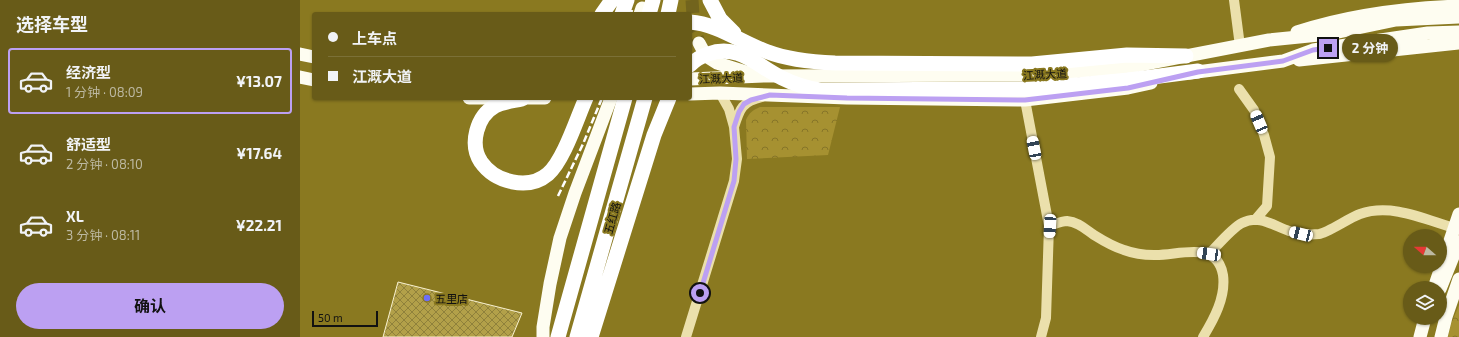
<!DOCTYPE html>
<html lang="zh">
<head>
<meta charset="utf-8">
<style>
	:root { --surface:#685b18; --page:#6d6121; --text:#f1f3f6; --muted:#bdb9a2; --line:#7b7037; --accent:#bca0f2 }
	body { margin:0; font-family:"Exo 2","Noto Sans SC",sans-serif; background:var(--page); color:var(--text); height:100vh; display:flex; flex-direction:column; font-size:15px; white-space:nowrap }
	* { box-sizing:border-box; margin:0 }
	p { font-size:13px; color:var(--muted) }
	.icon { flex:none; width:22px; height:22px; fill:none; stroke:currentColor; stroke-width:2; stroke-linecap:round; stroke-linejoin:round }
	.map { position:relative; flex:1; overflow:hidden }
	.sheet { display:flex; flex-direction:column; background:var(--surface); width:300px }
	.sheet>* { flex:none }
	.hud { position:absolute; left:12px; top:12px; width:380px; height:88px; border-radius:4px; box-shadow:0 1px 3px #0004; display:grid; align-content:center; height:88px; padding:0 16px; background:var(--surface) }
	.needle { width:26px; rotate:290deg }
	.tools { position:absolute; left:1103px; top:229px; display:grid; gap:8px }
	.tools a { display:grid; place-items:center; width:44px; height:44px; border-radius:50%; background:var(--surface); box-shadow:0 1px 3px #0004; font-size:20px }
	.scale { position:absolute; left:12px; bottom:10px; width:66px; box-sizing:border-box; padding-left:4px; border:2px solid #111; border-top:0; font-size:11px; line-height:14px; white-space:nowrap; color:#111; -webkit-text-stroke:3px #8a7920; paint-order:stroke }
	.end { position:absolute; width:18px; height:18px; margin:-9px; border:5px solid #bca0f2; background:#111; box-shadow:0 0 0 2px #111 }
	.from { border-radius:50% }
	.bubble { position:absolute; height:28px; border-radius:14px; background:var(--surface); box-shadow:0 1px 3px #0004; font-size:13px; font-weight:700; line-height:28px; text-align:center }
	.car { position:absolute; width:12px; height:24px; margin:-12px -6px; border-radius:5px; box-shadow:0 0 3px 1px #0007; background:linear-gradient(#fff 24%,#345 0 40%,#fff 0 76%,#345 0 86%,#fff 0) }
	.hud b { display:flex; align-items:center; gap:14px; height:38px; font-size:15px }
	.hud b+b { border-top:1px solid var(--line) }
	.hud i { width:10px; height:10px; background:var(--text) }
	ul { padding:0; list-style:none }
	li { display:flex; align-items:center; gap:12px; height:66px; margin:0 8px 6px; padding:0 8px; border:2px solid transparent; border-radius:4px }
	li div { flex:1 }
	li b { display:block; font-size:15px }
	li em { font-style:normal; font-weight:700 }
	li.on { border-color:var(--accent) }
	li>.icon { width:36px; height:36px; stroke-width:1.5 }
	h2 { padding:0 16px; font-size:18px; line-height:48px }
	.button { display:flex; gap:8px; margin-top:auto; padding:8px 16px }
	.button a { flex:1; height:46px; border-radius:24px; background:var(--accent); color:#111; font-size:16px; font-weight:700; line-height:46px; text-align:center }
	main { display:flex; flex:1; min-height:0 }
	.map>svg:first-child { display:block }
	.forest { fill:url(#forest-crowns) }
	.building { fill:url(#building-cross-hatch); stroke:#f8f1d1 }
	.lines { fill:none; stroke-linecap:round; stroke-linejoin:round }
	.major-tunnel { stroke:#72641d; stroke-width:13; stroke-dasharray:13 6; stroke-linecap:butt }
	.minor { stroke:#ebe0ac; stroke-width:10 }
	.major { stroke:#fefdf1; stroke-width:13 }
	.highway { stroke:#fff; stroke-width:15 }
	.rail { stroke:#fff; stroke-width:2.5; stroke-dasharray:7 3; stroke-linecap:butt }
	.highway-bridge { stroke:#fff; stroke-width:15 }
	.route { stroke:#bca0f2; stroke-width:5 }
	.poi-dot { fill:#6d6ff9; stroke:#8a7920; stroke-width:1.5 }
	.labels { text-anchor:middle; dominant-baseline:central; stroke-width:4; stroke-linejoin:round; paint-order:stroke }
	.street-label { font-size:11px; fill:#111; stroke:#8a7920 }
	.poi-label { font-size:11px; fill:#111; stroke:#8a7920; text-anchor:start }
</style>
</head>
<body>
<main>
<section class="sheet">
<h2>选择车型</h2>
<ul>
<li class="on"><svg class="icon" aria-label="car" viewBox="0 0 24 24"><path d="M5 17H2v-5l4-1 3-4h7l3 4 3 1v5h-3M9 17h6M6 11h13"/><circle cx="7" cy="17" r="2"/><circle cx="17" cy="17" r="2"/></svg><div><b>经济型</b><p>1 分钟 · 08:09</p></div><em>¥13.07</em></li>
<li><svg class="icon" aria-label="car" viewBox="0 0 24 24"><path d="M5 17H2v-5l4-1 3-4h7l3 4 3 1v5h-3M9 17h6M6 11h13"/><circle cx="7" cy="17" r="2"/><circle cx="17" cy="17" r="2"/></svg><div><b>舒适型</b><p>2 分钟 · 08:10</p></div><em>¥17.64</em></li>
<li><svg class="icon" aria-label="car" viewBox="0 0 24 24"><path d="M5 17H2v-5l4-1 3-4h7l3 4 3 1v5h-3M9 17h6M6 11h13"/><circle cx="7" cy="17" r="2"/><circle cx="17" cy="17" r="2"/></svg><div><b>XL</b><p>3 分钟 · 08:11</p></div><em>¥22.21</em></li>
</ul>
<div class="button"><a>确认</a></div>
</section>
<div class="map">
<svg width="1159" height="337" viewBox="0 0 1159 337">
	<defs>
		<pattern id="forest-crowns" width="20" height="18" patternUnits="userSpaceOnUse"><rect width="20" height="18" fill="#a69131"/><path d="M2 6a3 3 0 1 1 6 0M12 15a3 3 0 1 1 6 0" fill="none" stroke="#867528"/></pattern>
		<pattern id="building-cross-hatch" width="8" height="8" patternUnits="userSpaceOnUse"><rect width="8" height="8" fill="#b2a049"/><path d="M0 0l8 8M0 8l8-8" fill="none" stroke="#8f813b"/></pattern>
	</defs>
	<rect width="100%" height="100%" fill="#8a7920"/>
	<!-- forest -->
	<path class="forest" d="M460,107H540L528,155L447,159L446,120C449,113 453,110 460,107Z
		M1159,305V337H1148L1151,324Z"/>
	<!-- building -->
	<path class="building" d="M98,282L222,313L212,337H83Z"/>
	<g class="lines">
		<!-- major-tunnel -->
		<path class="major-tunnel" d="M392,0L394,29L399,43"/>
		<!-- minor -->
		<path class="minor" d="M934,0L940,46
			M939,89L954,110L964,135L970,157L967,206L955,220
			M420,93L429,109L434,127C440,108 442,102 462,97
			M725,100L749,226L746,318L741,337
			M749,226C755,224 762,221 767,221C778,222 785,229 794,235C802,240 814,247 824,250C832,253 844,255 854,255C878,256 917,239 923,275C926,297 914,319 903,337
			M909,254C918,245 932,228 942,223C959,214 974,226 989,231C998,234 1009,235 1019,234C1027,233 1049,218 1060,214C1091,203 1124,219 1154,228
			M386,337L434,181L437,159L434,127"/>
		<!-- major -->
		<path class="major" d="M340,14L342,8
			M997,32C1049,15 1105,8 1159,6
			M399,43L406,56L417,63L449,73
			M0,54L14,57
			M999,60L1159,43
			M889,73L983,61L1013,50L1128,33L1159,32
			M0,77L14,80
			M390,79L464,76L735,75L829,67L969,40L1029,34L1096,20L1159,17
			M390,94L420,93L547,98L725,100L828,88L851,83
			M169,98H245
			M1134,288L1159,214
			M1140,289L1159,242
			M243,337V327L250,284L260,238L275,193L311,98
			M1120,337L1125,318
			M1141,337L1146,317L1159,279"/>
		<!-- highway -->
		<path class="highway" d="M410,0L420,19L434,33
			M302,14L312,0
			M322,14L327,0
			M349,14L353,0
			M368,14L371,0
			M390,22C418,24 442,43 468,52C489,60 512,62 535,63L732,64L827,55L886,56
			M829,80L898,71
			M222,99C213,101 202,102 195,106C177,116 169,144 181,162C195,182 228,191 248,174C264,160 277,118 286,98
			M258,337L325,98
			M277,337L345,98
			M291,337L354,135L369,98"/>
		<!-- rail -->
		<path class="rail" d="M331,14L332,10
			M258,196L283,144L302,98"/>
		<!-- highway-bridge -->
		<path class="highway-bridge" d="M390,65C395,60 402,56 408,54C439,43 457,66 482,78C494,84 506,88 520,90L734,89L829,80"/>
	</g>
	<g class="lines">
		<!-- route -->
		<path class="route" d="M400,293L434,181L436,159L434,127L439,112L444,104L451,100L470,95L547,98L725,100L828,88L898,72L983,61L1013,50L1028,48"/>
	</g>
	<!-- markers -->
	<circle class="poi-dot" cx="127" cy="298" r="4"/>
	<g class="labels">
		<!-- street labels -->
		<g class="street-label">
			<text transform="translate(745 74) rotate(-3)">江溉大道</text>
			<text transform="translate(421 78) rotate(-2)">江溉大道</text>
			<text transform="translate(312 218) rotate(-74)">五红路</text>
		</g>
		<!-- poi labels -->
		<g class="poi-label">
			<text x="135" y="298">五里店</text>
		</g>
	</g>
</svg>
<div class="tools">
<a><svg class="needle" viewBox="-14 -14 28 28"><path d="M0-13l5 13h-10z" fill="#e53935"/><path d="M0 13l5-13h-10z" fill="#bdb9a2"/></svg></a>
<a><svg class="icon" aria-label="layers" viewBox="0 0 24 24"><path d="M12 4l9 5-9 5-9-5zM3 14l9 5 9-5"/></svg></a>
</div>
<div class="scale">50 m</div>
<i class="end from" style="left:400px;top:293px"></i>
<i class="end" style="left:1028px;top:48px"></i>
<div class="bubble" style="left:1042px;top:34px;width:56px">2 分钟</div>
<i class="car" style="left:959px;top:122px;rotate:337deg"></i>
<i class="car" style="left:734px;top:148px;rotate:349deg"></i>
<i class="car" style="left:750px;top:226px;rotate:183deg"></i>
<i class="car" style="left:1001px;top:234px;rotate:284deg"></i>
<i class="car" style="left:909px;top:254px;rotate:278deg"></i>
<div class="hud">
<b><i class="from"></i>上车点</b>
<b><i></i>江溉大道</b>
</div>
</div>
</main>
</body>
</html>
